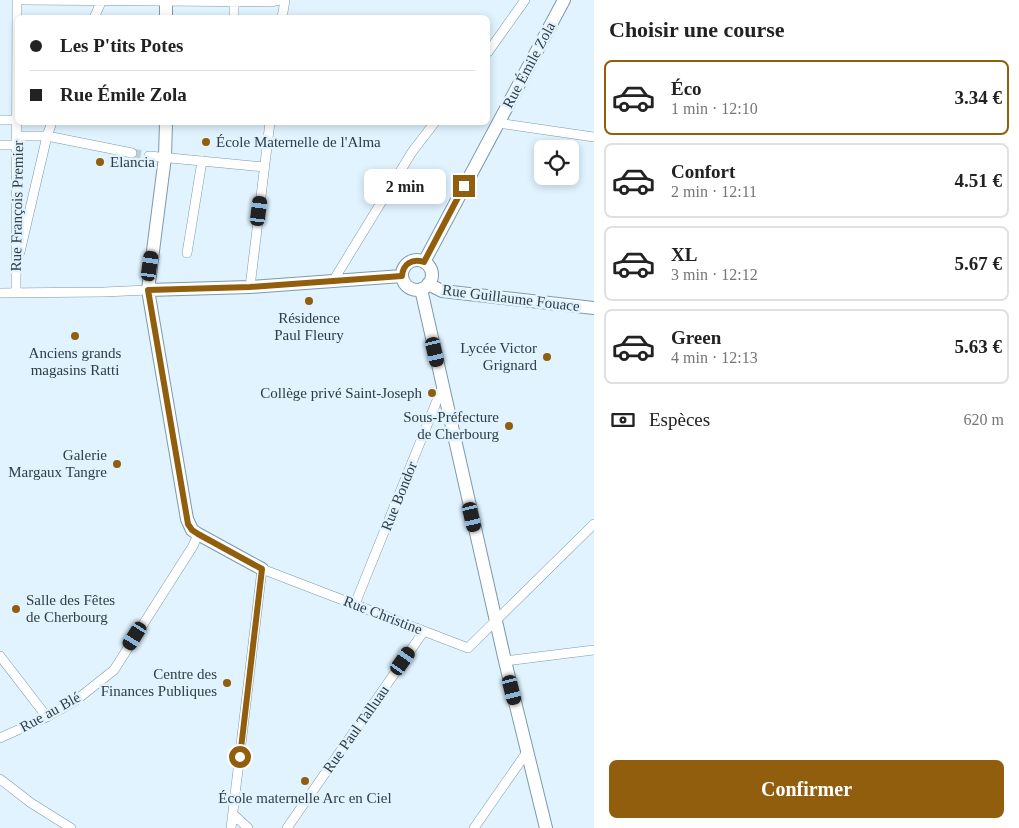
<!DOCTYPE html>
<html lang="fr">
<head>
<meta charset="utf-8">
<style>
	:root { --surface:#fff; --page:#f2f2f2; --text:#222; --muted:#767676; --line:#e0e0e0; --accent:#905e0c }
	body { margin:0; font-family:"Times New Roman",serif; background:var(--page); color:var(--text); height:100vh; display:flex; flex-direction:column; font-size:19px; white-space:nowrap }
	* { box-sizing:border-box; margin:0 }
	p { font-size:16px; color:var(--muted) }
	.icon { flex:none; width:28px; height:28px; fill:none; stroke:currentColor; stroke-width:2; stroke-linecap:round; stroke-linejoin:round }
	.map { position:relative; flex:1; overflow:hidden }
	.side { display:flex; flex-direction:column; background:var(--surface); width:425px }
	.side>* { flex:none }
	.top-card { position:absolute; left:15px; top:15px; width:475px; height:110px; border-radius:8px; box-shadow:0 2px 8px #0003; display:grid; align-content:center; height:110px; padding:0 15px; background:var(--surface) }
	.buttons { position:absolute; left:534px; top:140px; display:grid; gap:10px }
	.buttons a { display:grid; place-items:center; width:45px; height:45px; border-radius:8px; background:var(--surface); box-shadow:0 2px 8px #0003; font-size:25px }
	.end { position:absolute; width:22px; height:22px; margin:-11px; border:6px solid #905e0c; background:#fff; box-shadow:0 0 0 2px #fff }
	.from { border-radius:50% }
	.bubble { position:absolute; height:35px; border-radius:8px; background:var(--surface); box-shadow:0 2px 8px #0003; font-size:16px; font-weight:800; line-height:35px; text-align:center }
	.car { position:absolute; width:15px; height:30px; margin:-15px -8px; border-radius:6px; box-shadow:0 0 4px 1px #0007; background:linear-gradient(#222 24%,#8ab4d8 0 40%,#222 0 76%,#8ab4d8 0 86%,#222 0) }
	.top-card b { display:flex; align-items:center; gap:18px; height:48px; font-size:19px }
	.top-card b+b { border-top:1px solid var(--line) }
	.top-card i { width:12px; height:12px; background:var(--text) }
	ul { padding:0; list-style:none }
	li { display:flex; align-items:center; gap:15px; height:75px; margin:0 10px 8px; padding:0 5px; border:2px solid var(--line); border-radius:8px }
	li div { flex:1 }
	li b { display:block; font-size:19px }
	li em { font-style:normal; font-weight:800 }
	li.active { border-color:var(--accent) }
	li>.icon { width:45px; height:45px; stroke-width:1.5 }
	h2 { padding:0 15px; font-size:22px; line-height:60px }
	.pay { display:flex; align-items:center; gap:12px; height:55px; padding:0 15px; font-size:19px }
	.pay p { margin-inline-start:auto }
	.action { display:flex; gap:10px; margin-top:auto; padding:10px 15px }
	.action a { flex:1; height:58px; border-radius:8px; background:var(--accent); color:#fff; font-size:20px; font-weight:800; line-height:58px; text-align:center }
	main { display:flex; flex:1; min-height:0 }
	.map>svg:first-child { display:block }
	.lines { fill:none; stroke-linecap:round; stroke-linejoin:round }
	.street-tunnel { stroke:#bdceda; stroke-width:9; stroke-dasharray:9 4.5; stroke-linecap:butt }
	.street-casing { stroke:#7d99ab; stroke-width:10 }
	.secondary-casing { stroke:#7d99ab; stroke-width:14 }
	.street { stroke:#fff; stroke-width:9 }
	.secondary { stroke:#fff; stroke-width:12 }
	.route { stroke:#905e0c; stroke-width:6 }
	.poi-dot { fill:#905e0c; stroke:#e0f3ff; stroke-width:2 }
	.labels { text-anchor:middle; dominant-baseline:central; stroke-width:5; stroke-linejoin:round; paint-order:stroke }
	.street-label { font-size:15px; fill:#303c44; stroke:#e0f3ff }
	.poi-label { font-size:15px; fill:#303c44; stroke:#e0f3ff; text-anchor:end }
</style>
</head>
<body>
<main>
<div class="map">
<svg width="594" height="828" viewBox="0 0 594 828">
	<rect width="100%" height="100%" fill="#e0f3ff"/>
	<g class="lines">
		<!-- street-tunnel -->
		<path class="street-tunnel" d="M132,153L149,156"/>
		<!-- street casing -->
		<g class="street-casing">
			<path id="street" d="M24,0L272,2L280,0
				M94,18L102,0
				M234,18V2
				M282,18L285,0
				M488,52L525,0
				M0,120H17
				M498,123L594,137
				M17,136H47L132,153
				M0,145H17
				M149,156L264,167
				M20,252L47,136L52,122
				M187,253L202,161
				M333,281L412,152L435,122
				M250,287L270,122
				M0,293L104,292L148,290
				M16,293L17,0
				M355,604L442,388
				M0,656L47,717
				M505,661L594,650
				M0,738L47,717L75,701L114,670L193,546L198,534
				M0,779L31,803L71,828
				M233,814L248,828
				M231,828L262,569L468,648L594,524
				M287,828L424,631
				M474,828L527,752"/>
		</g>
		<!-- secondary casing -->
		<g class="secondary-casing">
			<path id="secondary" d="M166,0V18
				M166,122L165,157L148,290L187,519L192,530L198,534L262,569
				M402 275a15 15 0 1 1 30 0a15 15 0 1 1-30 0Z
				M424,262L564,0
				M428,284L442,291L594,308
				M421,289L505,661L546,828
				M148,290L250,287L402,276"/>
		</g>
		<!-- street -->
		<use href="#street" class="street"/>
		<!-- secondary -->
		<use href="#secondary" class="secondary"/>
	</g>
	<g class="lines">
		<!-- route -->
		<path class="route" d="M240,757L262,569L198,534L192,530L188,524L148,290L250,287L402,276C403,264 412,258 424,262L464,186"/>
	</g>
	<!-- markers -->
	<g class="poi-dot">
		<circle cx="206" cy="142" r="5"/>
		<circle cx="100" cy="162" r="5"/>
		<circle cx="309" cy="301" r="5"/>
		<circle cx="75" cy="336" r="5"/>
		<circle cx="547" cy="357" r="5"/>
		<circle cx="432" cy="393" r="5"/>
		<circle cx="509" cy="426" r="5"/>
		<circle cx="117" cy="464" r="5"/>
		<circle cx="16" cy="609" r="5"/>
		<circle cx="227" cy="683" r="5"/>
		<circle cx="305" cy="781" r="5"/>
	</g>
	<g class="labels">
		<!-- street labels -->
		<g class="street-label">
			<text transform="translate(529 65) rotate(-62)">Rue Émile Zola</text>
			<text transform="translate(17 206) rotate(-89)">Rue François Premier</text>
			<text transform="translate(511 298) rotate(7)">Rue Guillaume Fouace</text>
			<text transform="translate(399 496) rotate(-68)">Rue Bondor</text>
			<text transform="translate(383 615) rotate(21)">Rue Christine</text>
			<text transform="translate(50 712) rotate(-29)">Rue au Blé</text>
			<text transform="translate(356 729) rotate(-55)">Rue Paul Talluau</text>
		</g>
		<!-- poi labels -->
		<g class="poi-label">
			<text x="216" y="142" text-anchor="start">École Maternelle de l'Alma</text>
			<text x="110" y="162" text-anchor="start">Elancia</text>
			<text x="309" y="318" text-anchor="middle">Résidence<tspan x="309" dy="17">Paul Fleury</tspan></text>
			<text x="537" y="348">Lycée Victor<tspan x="537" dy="17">Grignard</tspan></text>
			<text x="75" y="353" text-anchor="middle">Anciens grands<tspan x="75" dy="17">magasins Ratti</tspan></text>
			<text x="422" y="393">Collège privé Saint-Joseph</text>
			<text x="499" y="417">Sous-Préfecture<tspan x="499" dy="17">de Cherbourg</tspan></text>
			<text x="107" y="455">Galerie<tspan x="107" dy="17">Margaux Tangre</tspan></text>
			<text x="26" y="600" text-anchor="start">Salle des Fêtes<tspan x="26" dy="17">de Cherbourg</tspan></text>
			<text x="217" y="674">Centre des<tspan x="217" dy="17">Finances Publiques</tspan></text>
			<text x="305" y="798" text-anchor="middle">École maternelle Arc en Ciel</text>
		</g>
	</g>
</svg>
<div class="buttons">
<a><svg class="icon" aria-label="locate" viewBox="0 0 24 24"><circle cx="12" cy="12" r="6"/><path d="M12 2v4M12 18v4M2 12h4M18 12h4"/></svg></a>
</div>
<i class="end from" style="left:240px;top:757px"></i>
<i class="end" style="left:464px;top:186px"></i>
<div class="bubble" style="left:364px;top:169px;width:82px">2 min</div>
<i class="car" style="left:259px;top:211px;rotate:7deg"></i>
<i class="car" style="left:150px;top:266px;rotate:8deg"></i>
<i class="car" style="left:435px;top:352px;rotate:167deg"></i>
<i class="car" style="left:472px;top:517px;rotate:167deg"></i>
<i class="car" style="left:135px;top:636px;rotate:212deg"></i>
<i class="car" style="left:403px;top:661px;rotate:35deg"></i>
<i class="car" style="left:512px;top:690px;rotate:166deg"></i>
<div class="top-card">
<b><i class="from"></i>Les P'tits Potes</b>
<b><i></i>Rue Émile Zola</b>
</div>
</div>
<section class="side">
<h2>Choisir une course</h2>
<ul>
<li class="active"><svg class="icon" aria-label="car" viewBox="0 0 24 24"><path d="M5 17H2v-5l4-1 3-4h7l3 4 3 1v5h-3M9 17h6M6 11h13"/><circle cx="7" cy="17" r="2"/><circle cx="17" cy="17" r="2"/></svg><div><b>Éco</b><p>1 min · 12:10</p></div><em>3.34 €</em></li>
<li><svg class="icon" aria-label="car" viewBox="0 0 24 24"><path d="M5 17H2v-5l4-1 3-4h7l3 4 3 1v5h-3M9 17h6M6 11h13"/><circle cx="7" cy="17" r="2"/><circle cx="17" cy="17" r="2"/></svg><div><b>Confort</b><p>2 min · 12:11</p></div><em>4.51 €</em></li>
<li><svg class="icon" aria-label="car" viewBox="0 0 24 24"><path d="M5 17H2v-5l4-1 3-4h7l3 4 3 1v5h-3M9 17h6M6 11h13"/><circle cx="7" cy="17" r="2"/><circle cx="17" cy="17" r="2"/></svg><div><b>XL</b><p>3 min · 12:12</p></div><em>5.67 €</em></li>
<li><svg class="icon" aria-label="car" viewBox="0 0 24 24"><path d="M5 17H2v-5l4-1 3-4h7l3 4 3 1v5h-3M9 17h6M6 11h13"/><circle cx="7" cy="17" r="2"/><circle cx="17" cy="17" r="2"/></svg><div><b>Green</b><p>4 min · 12:13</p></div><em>5.63 €</em></li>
</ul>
<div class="pay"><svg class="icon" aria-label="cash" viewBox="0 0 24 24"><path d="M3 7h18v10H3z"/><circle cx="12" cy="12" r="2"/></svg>Espèces<p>620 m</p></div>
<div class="action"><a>Confirmer</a></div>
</section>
</main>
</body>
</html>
